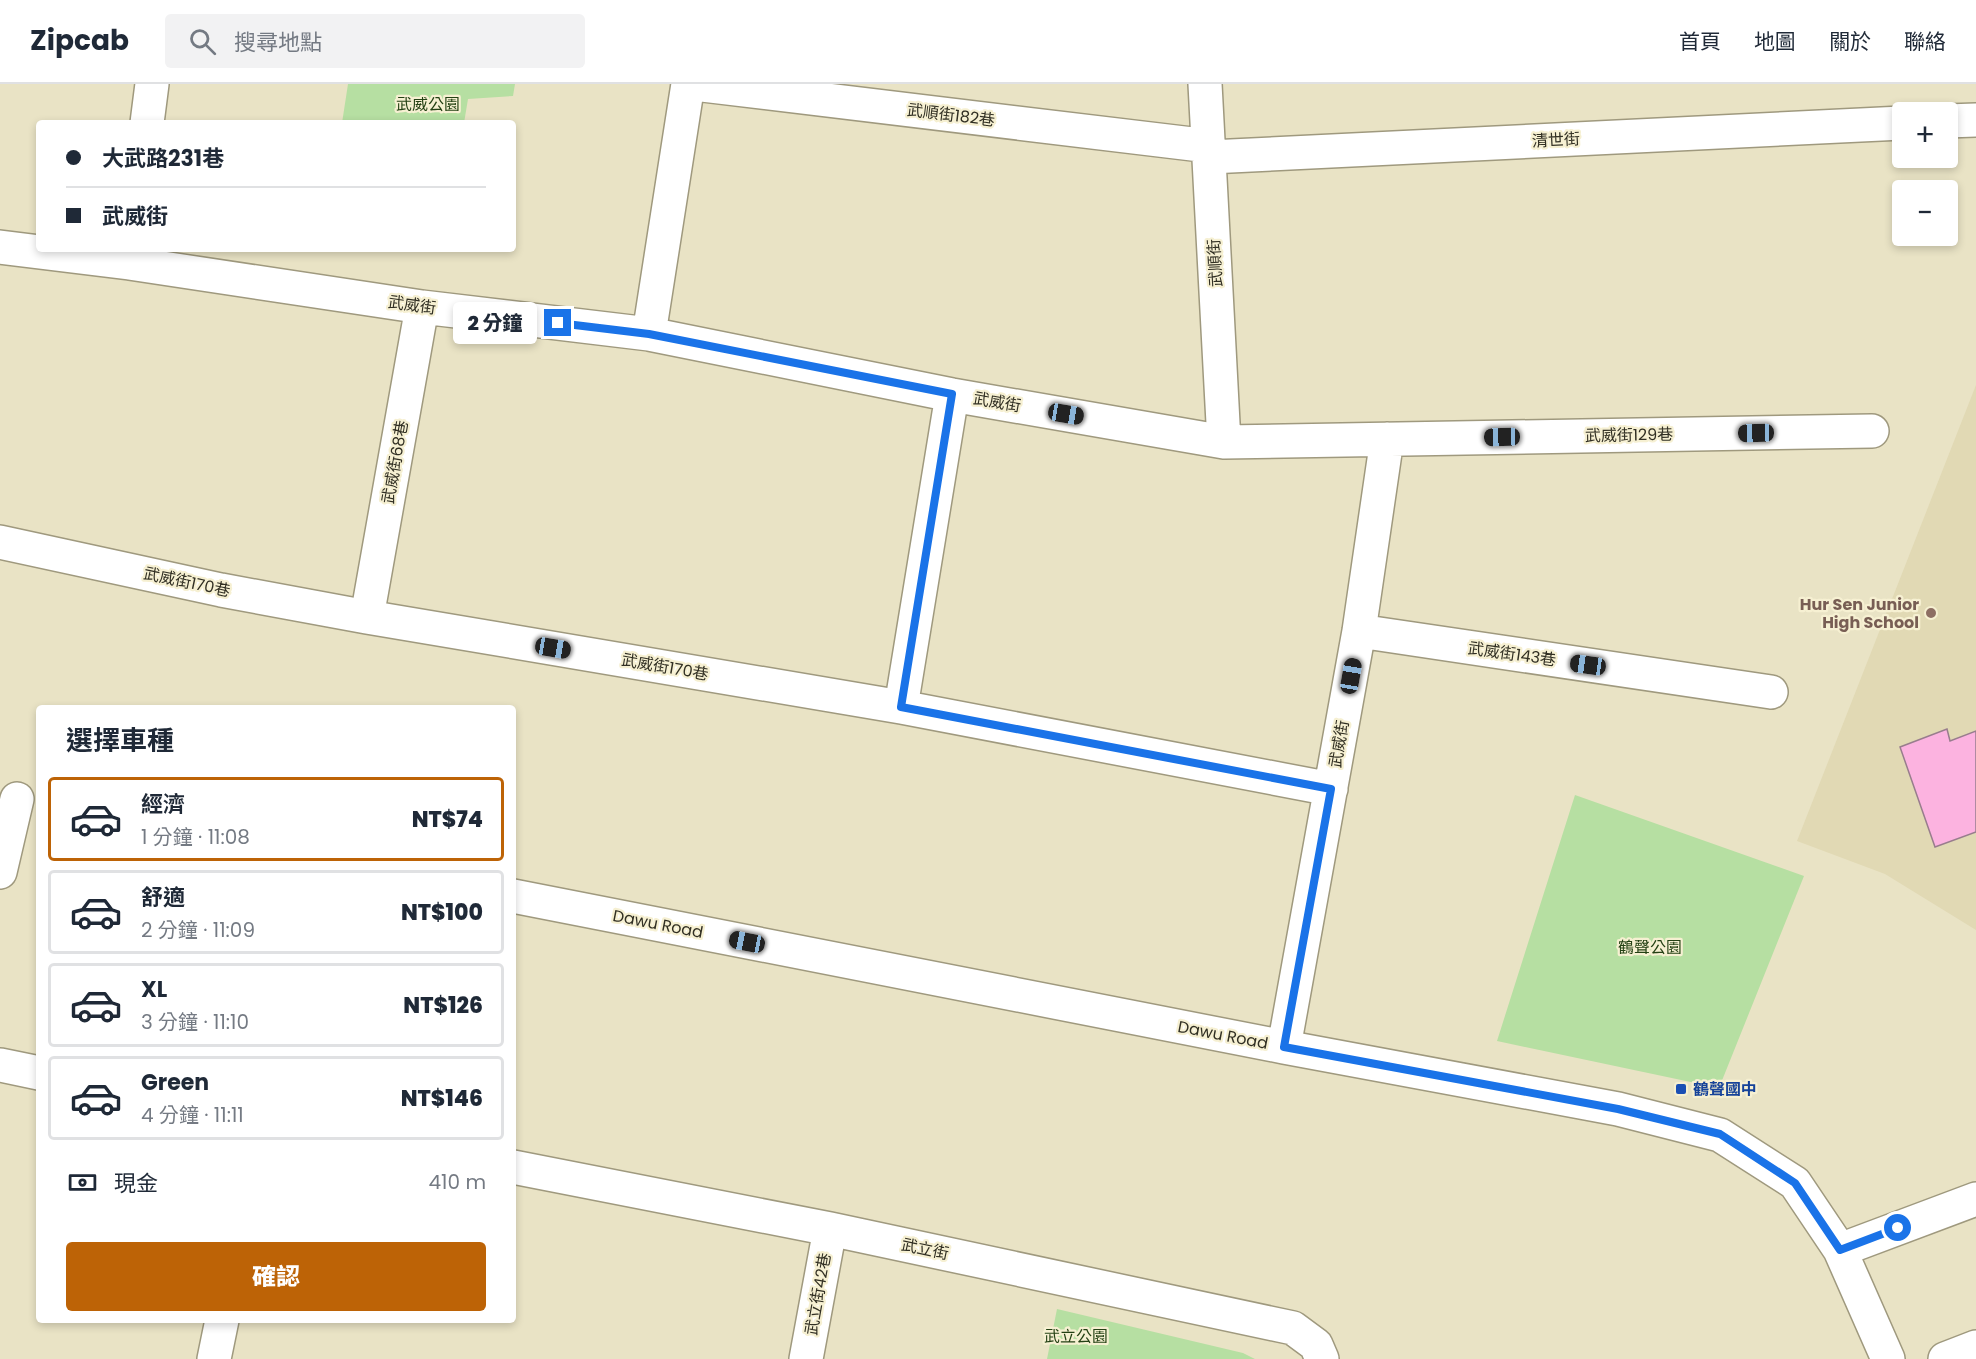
<!DOCTYPE html>
<html lang="zh-TW">
<head>
<meta charset="utf-8">
<style>
	:root { --surface:#fff; --page:#f2f2f3; --text:#1f2937; --muted:#747a83; --line:#e0e1e3; --accent:#bd6306 }
	body { margin:0; font-family:Poppins,"Noto Sans TC",sans-serif; background:var(--page); color:var(--text); height:100vh; display:flex; flex-direction:column; font-size:22px; white-space:nowrap }
	* { box-sizing:border-box; margin:0 }
	p { font-size:20px; color:var(--muted) }
	.icon { flex:none; width:33px; height:33px; fill:none; stroke:currentColor; stroke-width:2; stroke-linecap:round; stroke-linejoin:round }
	.map { position:relative; flex:1; overflow:hidden }
	.drawer { position:absolute; left:36px; top:621px; width:480px; height:618px; display:flex; flex-direction:column; background:var(--surface); border-radius:6px; box-shadow:0 3px 9px #0003 }
	.drawer>* { flex:none }
	.hud { position:absolute; left:36px; top:36px; width:480px; height:132px; border-radius:6px; box-shadow:0 3px 9px #0003; display:grid; align-content:center; height:132px; padding:0 30px; background:var(--surface) }
	.fabs { position:absolute; left:1892px; top:18px; display:grid; gap:12px }
	.fabs a { display:grid; place-items:center; width:66px; height:66px; border-radius:6px; background:var(--surface); box-shadow:0 3px 9px #0003; font-size:30px }
	.end { position:absolute; width:27px; height:27px; margin:-14px; border:8px solid #1a73e8; background:#fff; box-shadow:0 0 0 3px #fff }
	.from { border-radius:50% }
	.bubble { position:absolute; height:42px; border-radius:6px; background:var(--surface); box-shadow:0 3px 9px #0003; font-size:20px; font-weight:800; line-height:42px; text-align:center }
	.car { position:absolute; width:18px; height:36px; margin:-18px -9px; border-radius:8px; box-shadow:0 0 4px 2px #0007; background:linear-gradient(#222 24%,#8ab4d8 0 40%,#222 0 76%,#8ab4d8 0 86%,#222 0) }
	.hud b { display:flex; align-items:center; gap:21px; height:57px; font-size:22px }
	.hud b+b { border-top:2px solid var(--line) }
	.hud i { width:15px; height:15px; background:var(--text) }
	ul { padding:0; list-style:none }
	li { display:flex; align-items:center; gap:18px; height:84px; margin:0 12px 9px; padding:0 18px; border:3px solid var(--line); border-radius:6px }
	li div { flex:1 }
	li b { display:block; font-size:22px }
	li em { font-style:normal; font-weight:800 }
	li.active { border-color:var(--accent) }
	li>.icon { width:54px; height:54px; stroke-width:1.5 }
	h2 { padding:0 30px; font-size:27px; line-height:72px }
	.pay { display:flex; align-items:center; gap:15px; height:66px; padding:0 30px; font-size:22px }
	.pay p { margin-inline-start:auto }
	.primary-button { display:flex; gap:12px; margin-top:auto; padding:12px 30px }
	.primary-button a { flex:1; height:69px; border-radius:6px; background:var(--accent); color:#fff; font-size:24px; font-weight:800; line-height:69px; text-align:center }
	header { display:flex; align-items:center; gap:36px; box-sizing:border-box; height:84px; padding:0 30px; background:var(--surface); border-bottom:2px solid var(--line) }
	header strong { font-size:28px }
	nav { display:flex; gap:33px; margin-inline-start:auto; font-size:21px }
	.search { width:420px; height:54px; background:var(--page); display:flex; align-items:center; gap:15px; box-sizing:border-box; padding:0 21px; border-radius:6px; color:var(--muted); font-size:22px }
	.map>svg:first-child { display:block }
	.built { fill:#e1d9b4 }
	.green { fill:#b6dfa2 }
	.building { fill:#fcb3e0; stroke:#987d8d; stroke-width:1.5 }
	.lines { fill:none; stroke-linecap:round; stroke-linejoin:round }
	.minor-casing { stroke:#9f997e; stroke-width:36 }
	.minor { stroke:#fff; stroke-width:33 }
	.route { stroke:#1a73e8; stroke-width:8 }
	.education-dot { fill:#8d6e63; stroke:#f6f0d2; stroke-width:2 }
	.transit-dot { fill:#1a4fb4; stroke:#f6f0d2; stroke-width:2 }
	.labels { text-anchor:middle; dominant-baseline:central; stroke-width:4.5; stroke-linejoin:round; paint-order:stroke }
	.park-label { font-size:16px; fill:#244114; stroke:#f6f0d2 }
	.street-label { font-size:16px; fill:#312f23; stroke:#f6f0d2 }
	.education-label { font-size:16px; font-weight:bold; fill:#785e54; stroke:#f6f0d2; text-anchor:end }
	.transit-label { font-size:16px; font-weight:bold; fill:#164399; stroke:#f6f0d2; text-anchor:start }
</style>
</head>
<body>
<header>
<strong>Zipcab</strong>
<div class="search"><svg class="icon" aria-label="search" viewBox="0 0 24 24"><circle cx="10" cy="10" r="6"/><path d="M15 15l6 6"/></svg>搜尋地點</div>
<nav><a>首頁</a><a>地圖</a><a>關於</a><a>聯絡</a></nav>
</header>
<div class="map">
<svg width="1976" height="1275" viewBox="0 0 1976 1275">
	<rect width="100%" height="100%" fill="#e9e3c5"/>
	<!-- built -->
	<path class="built" d="M1976,301V846L1885,790L1797,757Z"/>
	<!-- green -->
	<path class="green" d="M348,0H515L513,12L468,15L464,39H342Z
		M1575,711L1804,792L1719,1004L1497,957Z
		M1057,1225L1243,1269L1255,1275H1047Z"/>
	<!-- building -->
	<path class="building" d="M1947,645L1950,657L1976,647V748L1935,763L1900,663Z"/>
	<g class="lines">
		<!-- minor casing -->
		<g class="minor-casing">
			<path id="minor" d="M694,0L1209,62
				M1205,0L1224,358
				M1947,37L1976,36
				M147,39L152,0
				M1210,73L1902,39
				M0,163L129,179L422,223L649,250L952,311L1224,358L1872,347
				M649,250L688,0
				M0,458L221,506L367,533L901,623L1331,705
				M367,533L422,223
				M1359,547L1771,608
				M901,623L952,311
				M0,788L17,715
				M513,812L1284,963L1618,1025L1720,1051L1795,1099L1840,1166L1888,1275
				M1284,963L1359,547L1387,355
				M0,981L39,989
				M513,1083L830,1145L1293,1244L1316,1261L1322,1275
				M1840,1166L1976,1115
				M214,1275L222,1236
				M806,1275L830,1145
				M1945,1275L1976,1263"/>
		</g>
		<!-- minor -->
		<use href="#minor" class="minor"/>
	</g>
	<g class="lines">
		<!-- route -->
		<path class="route" d="M558,239L649,250L952,310L901,623L1331,705L1284,963L1618,1025L1720,1050L1795,1099L1840,1166L1898,1144"/>
	</g>
	<!-- markers -->
	<circle class="education-dot" cx="1931" cy="529" r="6"/>
	<rect class="transit-dot" x="1675" y="999" width="12" height="12" rx="3"/>
	<g class="labels">
		<!-- park labels -->
		<g class="park-label">
			<text x="428" y="20">武威公園</text>
			<text x="1650" y="863">鶴聲公園</text>
			<text x="1076" y="1252">武立公園</text>
		</g>
		<!-- street labels -->
		<g class="street-label">
			<text transform="translate(951 31) rotate(7)">武順街182巷</text>
			<text transform="translate(1556 56) rotate(-3)">清世街</text>
			<text transform="translate(1215 179) rotate(-93)">武順街</text>
			<text transform="translate(412 221) rotate(8)">武威街</text>
			<text transform="translate(997 318) rotate(10)">武威街</text>
			<text transform="translate(1629 351) rotate(-1)">武威街129巷</text>
			<text transform="translate(395 378) rotate(-80)">武威街68巷</text>
			<text transform="translate(187 498) rotate(12)">武威街170巷</text>
			<text transform="translate(1512 570) rotate(8)">武威街143巷</text>
			<text transform="translate(665 583) rotate(10)">武威街170巷</text>
			<text transform="translate(1339 660) rotate(-80)">武威街</text>
			<text transform="translate(658 840) rotate(11)">Dawu Road</text>
			<text transform="translate(1223 951) rotate(11)">Dawu Road</text>
			<text transform="translate(925 1165) rotate(12)">武立街</text>
			<text transform="translate(818 1210) rotate(-80)">武立街42巷</text>
		</g>
		<!-- education labels -->
		<g class="education-label">
			<text x="1919" y="520">Hur Sen Junior<tspan x="1919" dy="18">High School</tspan></text>
		</g>
		<!-- transit labels -->
		<g class="transit-label">
			<text x="1693" y="1005">鶴聲國中</text>
		</g>
	</g>
</svg>
<div class="fabs">
<a>+</a>
<a>−</a>
</div>
<i class="end from" style="left:1898px;top:1144px"></i>
<i class="end" style="left:558px;top:239px"></i>
<div class="bubble" style="left:453px;top:218px;width:84px">2 分鐘</div>
<i class="car" style="left:1066px;top:330px;rotate:100deg"></i>
<i class="car" style="left:1756px;top:349px;rotate:269deg"></i>
<i class="car" style="left:1502px;top:353px;rotate:269deg"></i>
<i class="car" style="left:553px;top:564px;rotate:100deg"></i>
<i class="car" style="left:1588px;top:581px;rotate:278deg"></i>
<i class="car" style="left:1351px;top:592px;rotate:10deg"></i>
<i class="car" style="left:747px;top:858px;rotate:281deg"></i>
<div class="hud">
<b><i class="from"></i>大武路231巷</b>
<b><i></i>武威街</b>
</div>
<section class="drawer">
<h2>選擇車種</h2>
<ul>
<li class="active"><svg class="icon" aria-label="car" viewBox="0 0 24 24"><path d="M5 17H2v-5l4-1 3-4h7l3 4 3 1v5h-3M9 17h6M6 11h13"/><circle cx="7" cy="17" r="2"/><circle cx="17" cy="17" r="2"/></svg><div><b>經濟</b><p>1 分鐘 · 11:08</p></div><em>NT$74</em></li>
<li><svg class="icon" aria-label="car" viewBox="0 0 24 24"><path d="M5 17H2v-5l4-1 3-4h7l3 4 3 1v5h-3M9 17h6M6 11h13"/><circle cx="7" cy="17" r="2"/><circle cx="17" cy="17" r="2"/></svg><div><b>舒適</b><p>2 分鐘 · 11:09</p></div><em>NT$100</em></li>
<li><svg class="icon" aria-label="car" viewBox="0 0 24 24"><path d="M5 17H2v-5l4-1 3-4h7l3 4 3 1v5h-3M9 17h6M6 11h13"/><circle cx="7" cy="17" r="2"/><circle cx="17" cy="17" r="2"/></svg><div><b>XL</b><p>3 分鐘 · 11:10</p></div><em>NT$126</em></li>
<li><svg class="icon" aria-label="car" viewBox="0 0 24 24"><path d="M5 17H2v-5l4-1 3-4h7l3 4 3 1v5h-3M9 17h6M6 11h13"/><circle cx="7" cy="17" r="2"/><circle cx="17" cy="17" r="2"/></svg><div><b>Green</b><p>4 分鐘 · 11:11</p></div><em>NT$146</em></li>
</ul>
<div class="pay"><svg class="icon" aria-label="cash" viewBox="0 0 24 24"><path d="M3 7h18v10H3z"/><circle cx="12" cy="12" r="2"/></svg>現金<p>410 m</p></div>
<div class="primary-button"><a>確認</a></div>
</section>
</div>
</body>
</html>
